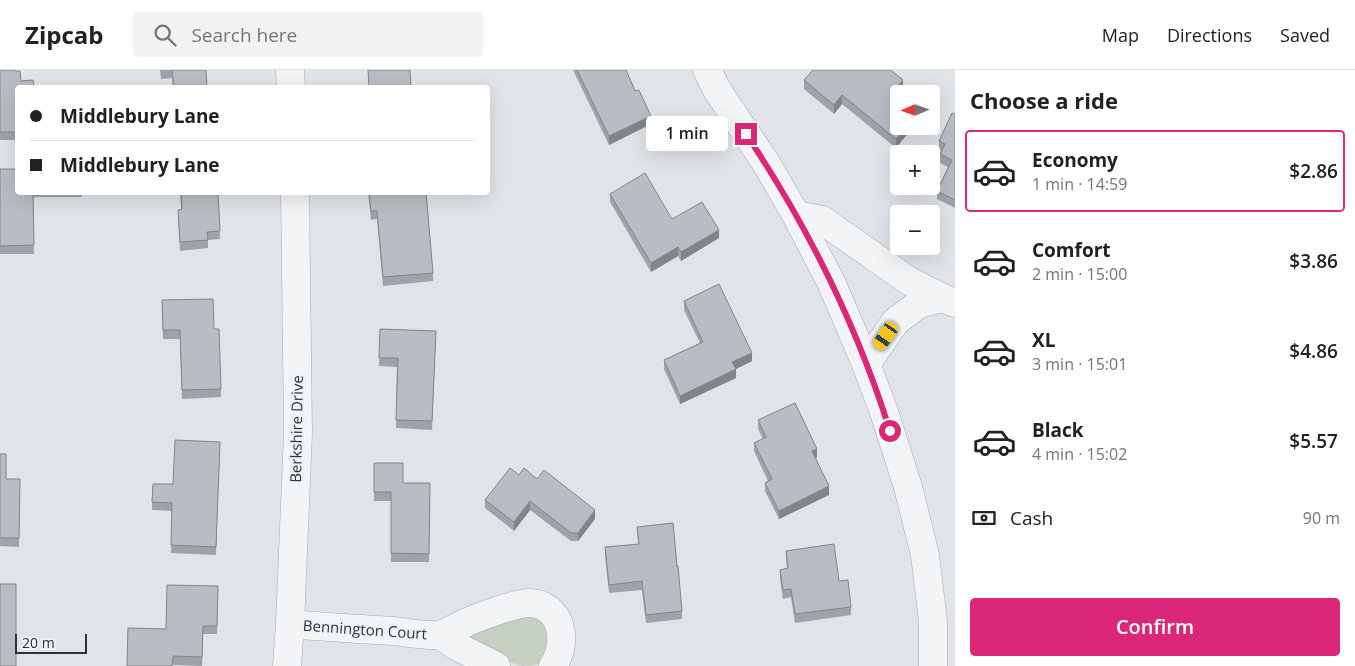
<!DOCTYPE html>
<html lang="en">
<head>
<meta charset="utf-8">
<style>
	:root { --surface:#fff; --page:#f2f2f2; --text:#202124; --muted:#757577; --line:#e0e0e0; --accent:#db2777 }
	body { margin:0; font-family:"Open Sans",sans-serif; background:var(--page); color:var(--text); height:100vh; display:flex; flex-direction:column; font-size:19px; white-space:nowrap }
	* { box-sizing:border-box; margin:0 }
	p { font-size:16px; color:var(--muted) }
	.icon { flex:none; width:28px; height:28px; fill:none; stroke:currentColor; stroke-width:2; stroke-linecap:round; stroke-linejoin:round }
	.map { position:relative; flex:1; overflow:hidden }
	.sheet { display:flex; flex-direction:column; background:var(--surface); width:400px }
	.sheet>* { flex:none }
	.banner { position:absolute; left:15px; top:15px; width:475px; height:110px; border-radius:5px; box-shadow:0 5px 20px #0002; display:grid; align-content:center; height:110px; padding:0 15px; background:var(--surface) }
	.needle { width:32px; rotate:268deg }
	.tools { position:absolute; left:890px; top:15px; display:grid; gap:10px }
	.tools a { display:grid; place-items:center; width:50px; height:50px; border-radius:5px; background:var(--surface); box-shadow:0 5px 20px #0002; font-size:25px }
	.scale { position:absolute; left:15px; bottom:12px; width:72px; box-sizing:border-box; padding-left:5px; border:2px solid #2a323d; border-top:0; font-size:14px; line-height:18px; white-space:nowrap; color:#2a323d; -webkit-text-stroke:4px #eff2f5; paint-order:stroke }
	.end { position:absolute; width:22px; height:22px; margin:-11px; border:6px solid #db2777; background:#fff; box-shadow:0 0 0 2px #fff }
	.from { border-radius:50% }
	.bubble { position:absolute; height:35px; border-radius:5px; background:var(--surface); box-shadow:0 5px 20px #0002; font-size:16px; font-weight:600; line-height:35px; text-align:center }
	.car { position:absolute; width:15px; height:30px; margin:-15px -8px; border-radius:6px; box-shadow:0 0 4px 1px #0007; background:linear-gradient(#f5c518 24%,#345 0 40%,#f5c518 0 76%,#345 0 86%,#f5c518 0) }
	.banner b { display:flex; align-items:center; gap:18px; height:48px; font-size:19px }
	.banner b+b { border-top:1px solid var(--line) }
	.banner i { width:12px; height:12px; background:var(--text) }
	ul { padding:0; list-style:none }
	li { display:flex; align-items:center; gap:15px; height:82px; margin:0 10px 8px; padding:0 5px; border:2px solid transparent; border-radius:5px }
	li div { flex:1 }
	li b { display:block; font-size:19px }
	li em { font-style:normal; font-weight:600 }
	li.current { border-color:var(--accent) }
	li>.icon { width:45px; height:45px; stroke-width:1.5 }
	h2 { padding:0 15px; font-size:22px; line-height:60px }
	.pay { display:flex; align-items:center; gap:12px; height:55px; padding:0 15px; font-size:19px }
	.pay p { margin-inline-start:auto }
	.button { display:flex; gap:10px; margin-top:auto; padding:10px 15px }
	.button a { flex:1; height:58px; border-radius:5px; background:var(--accent); color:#fff; font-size:20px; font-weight:600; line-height:58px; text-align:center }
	header { display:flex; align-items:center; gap:30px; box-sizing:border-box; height:70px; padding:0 25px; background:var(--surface); border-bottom:1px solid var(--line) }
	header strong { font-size:24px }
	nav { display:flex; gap:28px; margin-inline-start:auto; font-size:18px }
	.search { width:350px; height:45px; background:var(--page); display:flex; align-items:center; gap:12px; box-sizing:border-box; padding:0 18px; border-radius:5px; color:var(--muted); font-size:19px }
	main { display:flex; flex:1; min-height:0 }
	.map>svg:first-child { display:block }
	.green { fill:#c6d0c2 }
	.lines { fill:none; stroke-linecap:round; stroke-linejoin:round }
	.minor-casing { stroke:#a6aab1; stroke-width:29 }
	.minor { stroke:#f2f4f6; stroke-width:28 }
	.wall { fill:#9ea3a9 }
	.shaded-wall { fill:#818489 }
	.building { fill:#b8bdc4; stroke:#818489 }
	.route { stroke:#db2777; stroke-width:6 }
	.labels { text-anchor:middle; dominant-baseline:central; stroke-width:4.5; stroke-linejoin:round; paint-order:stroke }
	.street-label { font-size:15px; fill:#2a323d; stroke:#eff2f5 }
</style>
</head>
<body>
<header>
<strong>Zipcab</strong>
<div class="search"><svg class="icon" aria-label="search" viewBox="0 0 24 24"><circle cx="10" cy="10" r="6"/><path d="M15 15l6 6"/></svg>Search here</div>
<nav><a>Map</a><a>Directions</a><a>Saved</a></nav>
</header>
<main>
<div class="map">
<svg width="955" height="596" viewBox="0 0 955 596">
	<rect width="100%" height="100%" fill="#e0e3e7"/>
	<!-- green -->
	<path class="green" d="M531,543L553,561L542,592C536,595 530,596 523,596C508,594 483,579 469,572L466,564Z"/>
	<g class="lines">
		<!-- minor casing -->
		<g class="minor-casing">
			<path id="minor" d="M290,0L291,18
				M707,0L717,20L766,93L796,145L831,212L866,294L884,342L908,417L925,485L933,551V596
				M796,145L822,150L909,211L943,228L955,233
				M866,294L896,251L919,234L943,228
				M290,554C324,557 358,559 393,561C406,562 425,566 438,565C446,564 456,557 463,554C478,547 513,534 528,533C562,533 569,572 553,596
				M440,565L458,577L496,596
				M287,596L290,554L298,363L295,122"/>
		</g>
		<!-- minor -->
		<use href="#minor" class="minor"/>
	</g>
	<!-- wall -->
	<path class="wall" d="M0,0L18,18V70H0Z
		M160,0H206L207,18H173L172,8L161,9Z
		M573,0H626L651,54L609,75Z
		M804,10H903L896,78L842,34L834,44L804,19Z
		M955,44V138L937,129V121L948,97L940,93V84L941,81L939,80V71Z
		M0,99L18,122H82V127H35L33,129L34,184H0Z
		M180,122H218L220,169L208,170V178L180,181L178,148V140L181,139Z
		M368,122H426L433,203V211L383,216L377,149L371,150Z
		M610,124L672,149L719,168L681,191L678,186L651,202L610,132Z
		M162,230L214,259L221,319V327L182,329L180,269H163Z
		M684,231L752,291L736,299V308L680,334L664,299V290L700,273L684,240Z
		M380,259L436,261L432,360L396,358L397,297L379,296Z
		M758,350L817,387L816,388L829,425L779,449L765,421V413L768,411L754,381V373L763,369L758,359Z
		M220,372L216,485L171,483L172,441L152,440V432L173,414Z
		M0,384L6,409H20L19,477L0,476Z
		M374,393L403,413H430L429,492H391V431H374Z
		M519,405L537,409L595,449L578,471H571L530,440L514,461L485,438V430Z
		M637,457L682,541V549L646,553L642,520L609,523L605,486V477L638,474Z
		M786,481L839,511L851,537V545L795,553L791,527L783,529L780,508V500L787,499L786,489Z
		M218,516L217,564H203L202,596L173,595L166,559Z"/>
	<!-- shaded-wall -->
	<path class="shaded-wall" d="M903,10V19L899,15Z
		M842,25V34L834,44V35Z
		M651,46V54L609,75V66Z
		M907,56H914L896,78V69Z
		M719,160V168L681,191V182Z
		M678,177V186L651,202V193Z
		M752,283V291L732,301V292Z
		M736,299V308L680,334V326Z
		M817,379V387L812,390V381Z
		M829,416V425L779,449V441Z
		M530,431V440L514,461V452Z
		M595,440V449L578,471V463Z"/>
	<!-- building -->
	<path class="building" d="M0,0H16V2L20,1L21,11L33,10L34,18H18V62H0Z
		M172,0H206L207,18H174Z
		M368,0H410L411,18H369Z
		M577,0H626L635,21L639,20L651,46L609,66Z
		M813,0H891L903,10L899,15L909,24H899V56H907L896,69L842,25L834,35L804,10Z
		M952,43L955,44V130L937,121L952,90L940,84L945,74L939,71Z
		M0,99H18V122H33L34,175L0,176Z
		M645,103L672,149L702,132L719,160L681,182L678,177L651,193L610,124Z
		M181,122H218L220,161L207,162L208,170L180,172L178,140L182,139Z
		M369,122H426L433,203L383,207L377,141H371Z
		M719,214L752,283L732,292L736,299L680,326L664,290L703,272L684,231Z
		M213,229L214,259H219L221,319L182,320L180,260H163L162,230Z
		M380,259L436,261L432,351L396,350L398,288H379Z
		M795,333L817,379L812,381L829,416L779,441L765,413L772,409L754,373L766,367L758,350Z
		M175,370L220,372L216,477L171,475L172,433L152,432L153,414H173Z
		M0,384H6V409H20L19,468H0Z
		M374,393H403V413H430L429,484L391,483V422H374Z
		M510,398L519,405L524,398L537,409L544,400L595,440L578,463H571L530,431L514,452L485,430Z
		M673,453L677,496H676H678L682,541L646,545L642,511L609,515L605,477L639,474L637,457Z
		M834,474L839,511L848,510L851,537L795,544L791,519L783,520L780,500L788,498L786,481Z
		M0,514H16V596H0Z
		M167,515L218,516L217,556H203L202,587L173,586L172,596H127L128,558L166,559Z"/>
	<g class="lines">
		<!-- route -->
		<path class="route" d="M746,64C807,155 857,256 890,361"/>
	</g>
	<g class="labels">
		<!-- street labels -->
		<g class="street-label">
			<text transform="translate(296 359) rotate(-89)">Berkshire Drive</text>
			<text transform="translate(365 559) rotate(4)">Bennington Court</text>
		</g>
	</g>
</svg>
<div class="tools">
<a><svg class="needle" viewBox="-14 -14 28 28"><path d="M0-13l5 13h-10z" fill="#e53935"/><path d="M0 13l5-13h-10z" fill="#757577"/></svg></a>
<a>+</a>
<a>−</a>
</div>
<div class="scale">20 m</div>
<i class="end from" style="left:890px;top:361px"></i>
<i class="end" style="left:746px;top:64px"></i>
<div class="bubble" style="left:646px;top:46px;width:82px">1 min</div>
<i class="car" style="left:886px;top:266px;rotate:215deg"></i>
<div class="banner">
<b><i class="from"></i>Middlebury Lane</b>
<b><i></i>Middlebury Lane</b>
</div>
</div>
<section class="sheet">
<h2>Choose a ride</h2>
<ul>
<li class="current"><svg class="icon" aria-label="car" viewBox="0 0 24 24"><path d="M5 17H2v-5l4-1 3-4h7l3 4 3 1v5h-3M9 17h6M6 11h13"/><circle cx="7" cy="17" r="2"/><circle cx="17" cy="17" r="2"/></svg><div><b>Economy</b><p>1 min · 14:59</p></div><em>$2.86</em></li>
<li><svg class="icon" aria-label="car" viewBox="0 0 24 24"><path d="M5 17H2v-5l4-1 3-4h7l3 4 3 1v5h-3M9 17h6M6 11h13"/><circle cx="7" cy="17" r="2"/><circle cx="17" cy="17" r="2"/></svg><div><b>Comfort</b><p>2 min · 15:00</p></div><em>$3.86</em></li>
<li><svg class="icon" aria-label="car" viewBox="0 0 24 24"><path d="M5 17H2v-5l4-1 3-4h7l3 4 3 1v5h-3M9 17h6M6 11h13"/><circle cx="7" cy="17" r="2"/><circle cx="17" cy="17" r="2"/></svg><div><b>XL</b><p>3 min · 15:01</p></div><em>$4.86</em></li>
<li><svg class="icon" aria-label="car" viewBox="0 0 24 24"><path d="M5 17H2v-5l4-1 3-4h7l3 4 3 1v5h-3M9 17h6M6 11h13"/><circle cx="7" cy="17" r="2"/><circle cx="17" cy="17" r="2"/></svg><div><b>Black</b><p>4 min · 15:02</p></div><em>$5.57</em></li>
</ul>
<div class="pay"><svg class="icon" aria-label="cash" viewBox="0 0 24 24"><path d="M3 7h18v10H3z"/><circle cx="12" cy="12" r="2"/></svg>Cash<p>90 m</p></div>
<div class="button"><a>Confirm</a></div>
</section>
</main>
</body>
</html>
